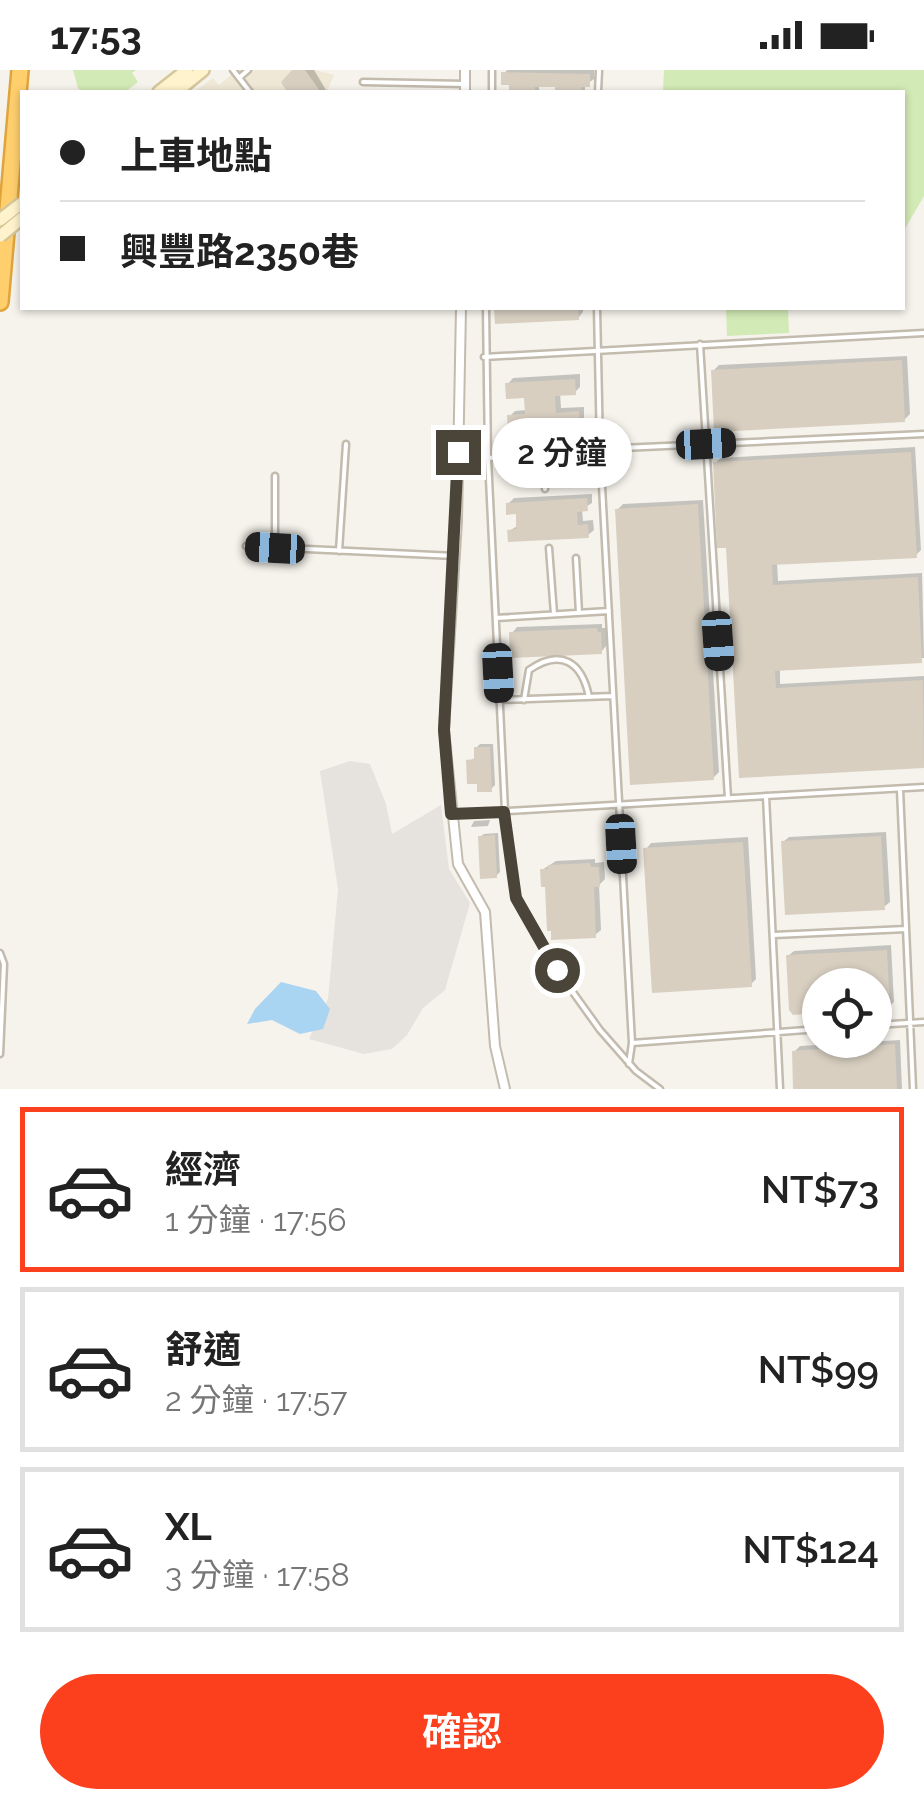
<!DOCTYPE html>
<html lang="zh-TW">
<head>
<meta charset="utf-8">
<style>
	:root { --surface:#fff; --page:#f6f6f6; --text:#222; --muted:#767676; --line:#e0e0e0; --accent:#fc3f1d }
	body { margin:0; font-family:Raleway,"Noto Sans TC",sans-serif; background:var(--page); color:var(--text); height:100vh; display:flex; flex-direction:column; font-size:38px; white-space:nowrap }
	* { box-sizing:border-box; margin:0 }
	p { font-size:32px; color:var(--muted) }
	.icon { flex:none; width:55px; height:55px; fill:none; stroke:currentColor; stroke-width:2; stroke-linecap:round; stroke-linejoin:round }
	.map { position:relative; height:1019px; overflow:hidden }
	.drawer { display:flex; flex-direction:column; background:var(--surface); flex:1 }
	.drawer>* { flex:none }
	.hud { position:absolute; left:20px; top:20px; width:885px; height:220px; border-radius:0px; box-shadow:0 2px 8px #0004; display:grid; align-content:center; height:220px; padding:0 40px; background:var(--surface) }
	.fabs { position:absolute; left:802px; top:898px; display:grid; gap:20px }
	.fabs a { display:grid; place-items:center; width:90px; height:90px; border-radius:50%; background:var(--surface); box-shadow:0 2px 8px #0004; font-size:50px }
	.end { position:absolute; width:45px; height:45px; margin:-22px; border:12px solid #4b4439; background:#fff; box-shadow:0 0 0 5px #fff }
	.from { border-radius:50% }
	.bubble { position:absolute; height:70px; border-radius:35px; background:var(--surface); box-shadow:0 2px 8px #0004; font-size:32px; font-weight:600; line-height:70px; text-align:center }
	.car { position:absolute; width:30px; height:60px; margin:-30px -15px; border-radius:12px; box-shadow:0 0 8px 2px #0007; background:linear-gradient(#222 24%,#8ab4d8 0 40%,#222 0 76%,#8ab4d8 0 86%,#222 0) }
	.hud b { display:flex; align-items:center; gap:35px; height:95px; font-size:38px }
	.hud b+b { border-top:2px solid var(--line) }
	.hud i { width:25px; height:25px; background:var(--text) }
	ul { padding:18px 0 0; list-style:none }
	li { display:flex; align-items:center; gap:30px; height:165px; margin:0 20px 15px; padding:0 20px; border:5px solid var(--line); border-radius:0px }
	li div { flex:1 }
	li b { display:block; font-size:38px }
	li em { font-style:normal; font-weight:600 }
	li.active { border-color:var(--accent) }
	li>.icon { width:90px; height:90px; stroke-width:1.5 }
	.cta { display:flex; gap:20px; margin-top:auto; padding:20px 40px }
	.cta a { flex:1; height:115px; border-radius:60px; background:var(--accent); color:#fff; font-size:40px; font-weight:600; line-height:115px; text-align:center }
	.status { display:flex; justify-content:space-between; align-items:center; height:70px; padding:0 50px; background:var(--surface); direction:ltr }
	.status svg { height:28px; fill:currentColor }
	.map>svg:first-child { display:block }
	.industrial { fill:#e6e2dd }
	.education { fill:#efe8d6 }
	.green { fill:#d2eab5 }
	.water { fill:#a9d4f2 }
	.shadow { fill:#0003 }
	.building { fill:#d8cfc1 }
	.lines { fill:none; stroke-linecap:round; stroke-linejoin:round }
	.lane-casing { stroke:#c2bbae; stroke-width:9 }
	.street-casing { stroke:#c2bbae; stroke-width:12 }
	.secondary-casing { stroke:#d6c79b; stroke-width:16 }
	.highway-casing { stroke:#e0a43c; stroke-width:20 }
	.lane { stroke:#fff; stroke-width:4 }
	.street { stroke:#fff; stroke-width:8 }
	.secondary { stroke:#fff3cd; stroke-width:11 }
	.highway { stroke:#ffcf6e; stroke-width:15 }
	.secondary-bridge-casing { stroke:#d6c79b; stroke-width:16; stroke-linecap:butt }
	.secondary-bridge { stroke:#fff3cd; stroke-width:11 }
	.route { stroke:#4b4439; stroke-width:12 }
</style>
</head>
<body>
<div class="status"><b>17:53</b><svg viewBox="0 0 49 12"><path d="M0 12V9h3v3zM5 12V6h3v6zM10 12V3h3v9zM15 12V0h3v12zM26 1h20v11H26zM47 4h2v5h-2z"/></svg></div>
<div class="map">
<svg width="924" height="1019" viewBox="0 0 924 1019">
	<rect width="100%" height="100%" fill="#f6f3ec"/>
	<!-- industrial -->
	<path class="industrial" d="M350,691L370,694L386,734L392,764L441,735L449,799L470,833L445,920L423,938L407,965L392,979L364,984L309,969L328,929L338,819L320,701Z"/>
	<!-- education -->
	<path class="education" d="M237,0H315L334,5L327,22H194L213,8L219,15Z"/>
	<!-- green -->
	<path class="green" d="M73,0H136L132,3L138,12L125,22H82L78,18Z
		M664,0H924V126L903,162L902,22H663Z
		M726,238H788L789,263L727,266Z"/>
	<!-- water -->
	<path class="water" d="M281,912L316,921L330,939L323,959L300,964L272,950L247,954L255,939Z"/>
	<!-- shadow -->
	<path class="shadow" d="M294,0H314L326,20L289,22Z
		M507,0H594V9L585,15V22H558V14H539V22H512V13L504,4Z
		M496,238H583V242L578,248L497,252Z
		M907,286L910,344L904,350L713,301L719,295Z
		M580,304V317L575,322L560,323L561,338L584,337V348L579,354L510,346L515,341L527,340L526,326L508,314L513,308Z
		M915,377L921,480L916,485L777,493L778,511L922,503L924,588L780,598V614L924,606V695L741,705L729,475L715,393L721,388Z
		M592,424V433L582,439L583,451L593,450L594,460L588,465L509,461L519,455L518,442L508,434L514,428Z
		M703,430L719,702L713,708L617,440L623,434Z
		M602,554V558H606V576L601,582L512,563L517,557Z
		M480,674H493L495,715L491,719L469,691L477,687L476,678Z
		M490,750L488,756L471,757L474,751Z
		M886,762L890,832L884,837L783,772L789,767Z
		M498,763L500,802L496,806L480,767L484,764Z
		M748,767L756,909L750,915L646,779L651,773Z
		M595,789V793L604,792L605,809L599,815L601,860L595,865L547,815L542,800L556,791Z
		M891,875L894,932L889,937L875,938V915H820V941L788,886L794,881Z
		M900,970L902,1019H796L794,982L800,976Z"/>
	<!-- building -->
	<path class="building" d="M292,0H305L320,21L287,22L281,12Z
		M501,2L590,4V17H581V22H555V17H535V22H509V15H501Z
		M494,238H578L579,250L495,254Z
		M902,290L905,352L714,362L711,300Z
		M575,309L576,325L555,326L556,343L579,341L580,356L508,360L507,345L525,344L524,328L506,329L505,313Z
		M911,382L917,488L772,495L773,515L918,507L922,593L775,601L776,618L923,610L924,698L739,708L726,478H717L713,392Z
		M587,428L588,441L577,442L578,455L588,454L589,468L508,472L507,460L516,459V444L506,445V433Z
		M698,434L714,710L630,715L615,439Z
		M597,558L598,562H601L602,584L510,588L509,562Z
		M474,677H490L492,722H477V714H467L466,690L474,689Z
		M495,765L497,808L480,809L478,766Z
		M881,766L885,840L785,845L781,771Z
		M743,772L752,917L652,923L643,778Z
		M590,793L591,797H599L600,817H594L596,868L551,870V861H547L545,817H541L540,799H548V795Z
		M887,880L890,940H875V915H820V943L793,945L789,940L786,885Z
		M895,974L897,1019H793L792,981Z"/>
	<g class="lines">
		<!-- lane casing -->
		<g class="lane-casing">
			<path id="lane" d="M233,0L250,22
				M239,8L248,0
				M363,12L465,14
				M492,22V0
				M598,22L599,0
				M486,238L488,388L505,741L516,829L557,900L600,960L636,1001L660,1019
				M597,238L600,379L632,973L629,994
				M700,274L728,728
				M484,287L924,263
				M544,384L545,419
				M488,388L600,379L924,364
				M275,406V478
				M246,476L455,486
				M549,478L554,544
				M339,481L346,374
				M576,488L579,543
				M496,548L609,541
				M499,630L613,626
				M524,630L529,600C561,578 582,592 589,627
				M900,719L913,1019
				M766,726L780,1019
				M455,744L924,717
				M774,865L906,859
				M0,883L4,894L0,984
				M875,955L924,952
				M632,973L820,959"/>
		</g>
		<!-- street casing -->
		<g class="street-casing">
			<path id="street" d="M465,22V0
				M461,238L457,451L444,660L458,794L485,842L495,976L505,1019"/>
		</g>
		<!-- secondary casing -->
		<g class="secondary-casing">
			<path id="secondary" d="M159,22L187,0
				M176,22L203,0"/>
		</g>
		<!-- highway casing -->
		<g class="highway-casing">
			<path id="highway" d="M0,232L20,0"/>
		</g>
		<!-- lane -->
		<use href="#lane" class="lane"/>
		<!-- street -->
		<use href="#street" class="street"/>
		<!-- secondary -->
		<use href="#secondary" class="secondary"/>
		<!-- highway -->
		<use href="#highway" class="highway"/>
		<!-- secondary-bridge casing -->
		<g class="secondary-bridge-casing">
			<path id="secondary-bridge" d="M0,150L22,133
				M0,166L22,148"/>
		</g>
		<!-- secondary-bridge -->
		<use href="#secondary-bridge" class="secondary-bridge"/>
	</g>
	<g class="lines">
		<!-- route -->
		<path class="route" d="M458,382L444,660L451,744L504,742L516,828L557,900"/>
	</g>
</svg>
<div class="fabs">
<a><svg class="icon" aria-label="locate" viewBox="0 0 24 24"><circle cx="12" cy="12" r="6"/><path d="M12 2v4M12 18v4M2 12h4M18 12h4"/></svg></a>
</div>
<i class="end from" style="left:557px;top:900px"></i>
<i class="end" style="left:458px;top:382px"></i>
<div class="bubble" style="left:492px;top:348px;width:140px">2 分鐘</div>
<i class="car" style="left:706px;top:374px;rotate:87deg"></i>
<i class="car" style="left:275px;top:478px;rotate:273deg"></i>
<i class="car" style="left:718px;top:571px;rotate:176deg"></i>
<i class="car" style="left:498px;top:603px;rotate:177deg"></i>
<i class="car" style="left:621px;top:774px;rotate:177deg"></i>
<div class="hud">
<b><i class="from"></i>上車地點</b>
<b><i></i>興豐路2350巷</b>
</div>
</div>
<section class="drawer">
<ul>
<li class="active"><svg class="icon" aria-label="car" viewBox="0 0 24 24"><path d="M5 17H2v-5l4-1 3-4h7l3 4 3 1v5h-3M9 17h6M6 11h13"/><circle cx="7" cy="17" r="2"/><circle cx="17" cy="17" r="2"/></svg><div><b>經濟</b><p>1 分鐘 · 17:56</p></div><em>NT$73</em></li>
<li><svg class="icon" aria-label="car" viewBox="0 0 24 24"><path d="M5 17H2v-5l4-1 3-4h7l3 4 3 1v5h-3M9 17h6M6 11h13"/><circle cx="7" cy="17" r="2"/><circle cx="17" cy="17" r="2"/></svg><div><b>舒適</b><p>2 分鐘 · 17:57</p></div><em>NT$99</em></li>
<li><svg class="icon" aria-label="car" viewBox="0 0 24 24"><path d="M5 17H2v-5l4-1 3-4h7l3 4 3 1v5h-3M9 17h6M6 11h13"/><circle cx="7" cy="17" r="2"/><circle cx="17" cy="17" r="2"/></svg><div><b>XL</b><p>3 分鐘 · 17:58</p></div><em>NT$124</em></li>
</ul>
<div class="cta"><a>確認</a></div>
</section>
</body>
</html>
